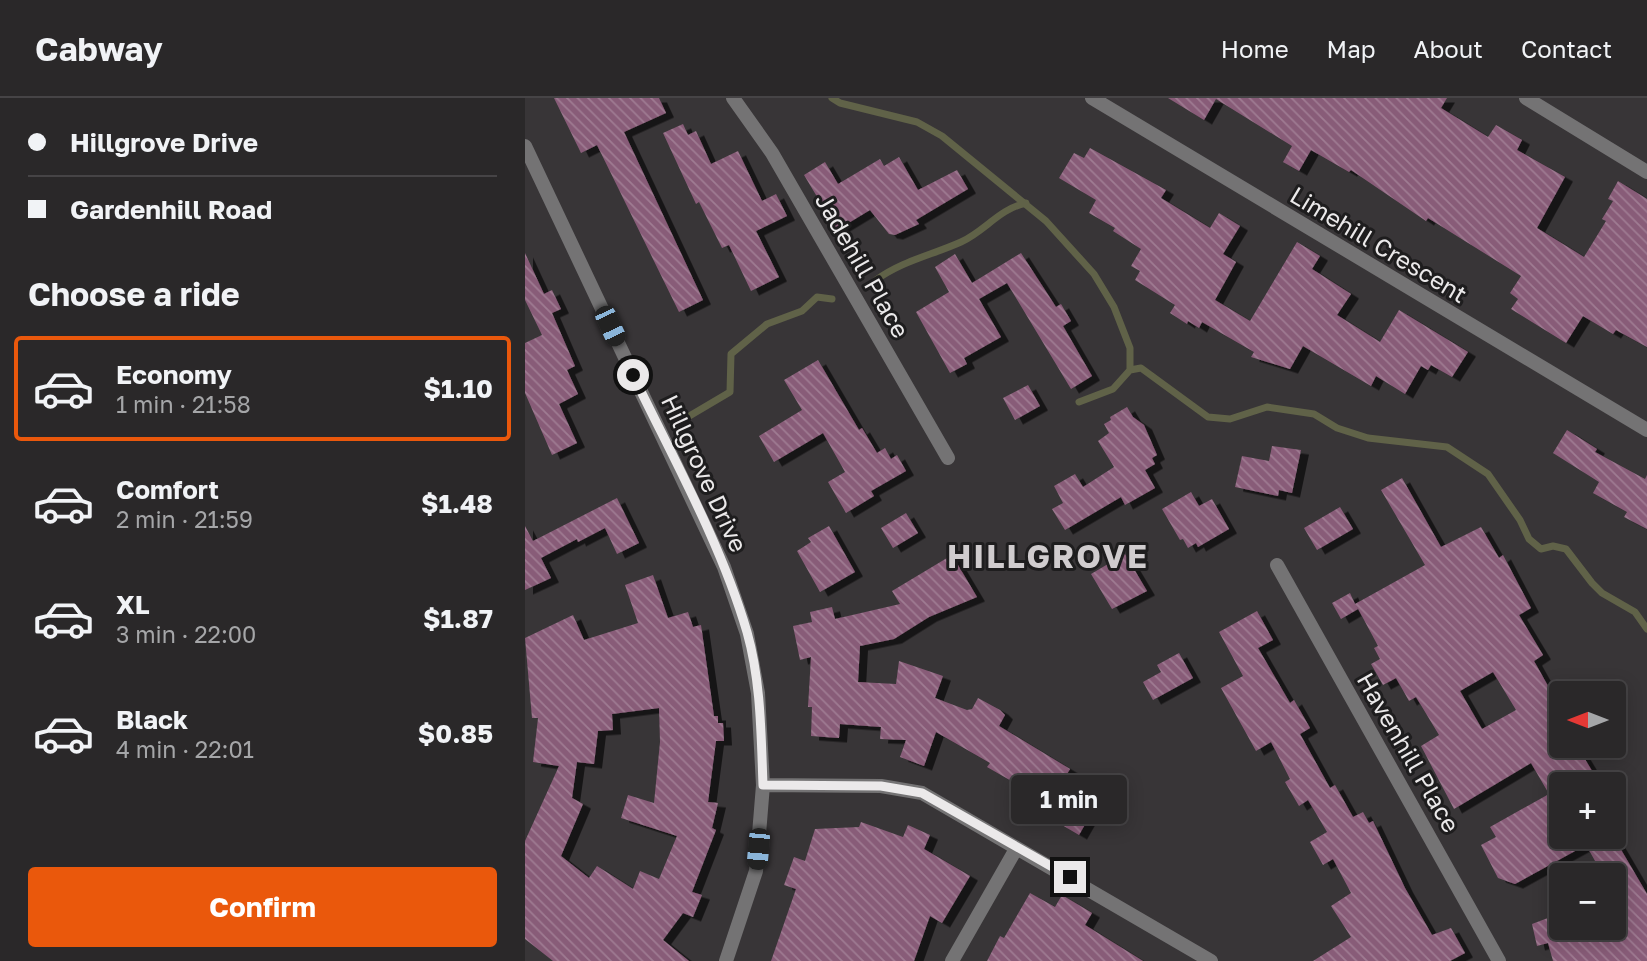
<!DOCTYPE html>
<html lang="en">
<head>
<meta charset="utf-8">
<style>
	:root { --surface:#2a2829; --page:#363435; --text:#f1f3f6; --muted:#a5a6a8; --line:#464446; --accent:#ea580c }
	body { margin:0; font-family:"Golos Text",sans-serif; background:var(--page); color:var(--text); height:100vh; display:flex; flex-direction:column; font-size:26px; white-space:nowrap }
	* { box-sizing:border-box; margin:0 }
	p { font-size:23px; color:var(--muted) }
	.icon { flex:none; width:38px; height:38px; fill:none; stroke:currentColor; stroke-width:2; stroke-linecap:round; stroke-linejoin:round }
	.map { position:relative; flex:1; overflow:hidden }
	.sheet { display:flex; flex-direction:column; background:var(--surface); width:525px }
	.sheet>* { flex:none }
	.banner { display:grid; align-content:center; height:154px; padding:0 28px; background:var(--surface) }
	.needle { width:46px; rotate:270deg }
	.tools { position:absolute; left:1024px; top:583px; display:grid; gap:14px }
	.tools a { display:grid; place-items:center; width:77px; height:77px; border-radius:7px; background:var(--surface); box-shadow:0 4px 18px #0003,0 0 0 2px var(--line); font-size:35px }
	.end { position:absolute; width:32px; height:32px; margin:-16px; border:9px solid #ebe9ea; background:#111; box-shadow:0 0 0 4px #111 }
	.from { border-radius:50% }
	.bubble { position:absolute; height:49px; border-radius:7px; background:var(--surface); box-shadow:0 4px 18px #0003,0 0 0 2px var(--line); font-size:23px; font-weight:700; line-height:49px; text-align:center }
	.car { position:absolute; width:21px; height:42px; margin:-21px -10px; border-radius:9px; box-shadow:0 0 5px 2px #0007; background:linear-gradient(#222 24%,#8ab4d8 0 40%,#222 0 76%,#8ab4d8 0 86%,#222 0) }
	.banner b { display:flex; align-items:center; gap:24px; height:66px; font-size:26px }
	.banner b+b { border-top:2px solid var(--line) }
	.banner i { width:18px; height:18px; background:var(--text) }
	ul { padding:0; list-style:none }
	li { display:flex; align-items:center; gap:21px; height:105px; margin:0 14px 10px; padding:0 14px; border:4px solid transparent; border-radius:7px }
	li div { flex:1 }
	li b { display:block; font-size:26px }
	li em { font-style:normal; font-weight:700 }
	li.active { border-color:var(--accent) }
	li>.icon { width:63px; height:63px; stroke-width:1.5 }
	h2 { padding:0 28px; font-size:32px; line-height:84px }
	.primary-button { display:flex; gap:14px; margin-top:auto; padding:14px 28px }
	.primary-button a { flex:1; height:80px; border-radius:7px; background:var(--accent); color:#fff; font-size:28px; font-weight:700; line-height:80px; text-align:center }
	header { display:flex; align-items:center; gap:42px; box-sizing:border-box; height:98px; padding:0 35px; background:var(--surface); border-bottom:2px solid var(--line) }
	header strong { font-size:33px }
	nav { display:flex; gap:38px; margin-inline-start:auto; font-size:24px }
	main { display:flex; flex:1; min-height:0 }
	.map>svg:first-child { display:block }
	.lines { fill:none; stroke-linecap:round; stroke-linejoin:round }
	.stream { stroke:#606248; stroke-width:7 }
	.building { fill:url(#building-back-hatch); fill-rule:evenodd; filter:url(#shadow) }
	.street { stroke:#747374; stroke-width:14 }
	.route { stroke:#ebe9ea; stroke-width:9 }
	.labels { text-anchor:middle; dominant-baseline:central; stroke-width:6; stroke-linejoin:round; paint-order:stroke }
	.street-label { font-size:24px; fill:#ebe9ea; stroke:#1e1d1e }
	.district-label { font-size:32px; font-weight:bold; letter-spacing:2px; fill:#d0ccce; stroke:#1e1d1e }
</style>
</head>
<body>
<header>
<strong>Cabway</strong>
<nav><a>Home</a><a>Map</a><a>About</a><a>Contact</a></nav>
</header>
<main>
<section class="sheet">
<div class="banner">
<b><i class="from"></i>Hillgrove Drive</b>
<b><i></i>Gardenhill Road</b>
</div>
<h2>Choose a ride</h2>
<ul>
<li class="active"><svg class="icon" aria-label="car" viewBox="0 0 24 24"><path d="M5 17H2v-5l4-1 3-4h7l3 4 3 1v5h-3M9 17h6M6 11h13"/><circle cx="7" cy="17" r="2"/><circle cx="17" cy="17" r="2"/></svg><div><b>Economy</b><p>1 min · 21:58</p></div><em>$1.10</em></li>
<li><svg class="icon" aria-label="car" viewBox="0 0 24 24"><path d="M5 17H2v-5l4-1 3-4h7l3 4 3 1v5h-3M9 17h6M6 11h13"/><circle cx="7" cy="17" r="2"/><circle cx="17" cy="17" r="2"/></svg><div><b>Comfort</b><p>2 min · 21:59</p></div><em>$1.48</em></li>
<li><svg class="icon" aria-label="car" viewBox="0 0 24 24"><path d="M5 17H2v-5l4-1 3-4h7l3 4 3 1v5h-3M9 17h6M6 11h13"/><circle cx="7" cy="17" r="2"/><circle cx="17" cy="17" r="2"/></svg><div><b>XL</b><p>3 min · 22:00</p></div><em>$1.87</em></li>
<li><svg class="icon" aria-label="car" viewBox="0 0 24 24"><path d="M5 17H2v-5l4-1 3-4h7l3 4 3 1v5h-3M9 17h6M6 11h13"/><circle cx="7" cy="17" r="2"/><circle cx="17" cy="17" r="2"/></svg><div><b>Black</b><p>4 min · 22:01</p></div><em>$0.85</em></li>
</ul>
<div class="primary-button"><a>Confirm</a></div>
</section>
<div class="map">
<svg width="1122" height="863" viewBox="0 0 1122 863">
	<defs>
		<pattern id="building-back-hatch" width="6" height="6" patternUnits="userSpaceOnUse" patternTransform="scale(1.75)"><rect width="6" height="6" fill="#885c78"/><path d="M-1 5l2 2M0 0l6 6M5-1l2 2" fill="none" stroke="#9f7b92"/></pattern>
		<filter id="shadow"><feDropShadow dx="8" dy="4.5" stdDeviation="0" flood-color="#0009"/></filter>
	</defs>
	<rect width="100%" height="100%" fill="#383537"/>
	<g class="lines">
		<!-- stream -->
		<path class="stream" d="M307,0L315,5L392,24L417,38L521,123L569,176L589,209L605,250V272L616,270L683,319L705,321L742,309L789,316L812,330L843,340L922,349L963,376L995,422L1004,441L1016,451L1028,448L1041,451L1067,485L1077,495L1110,514L1122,531
			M351,182C377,163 407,157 436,144C460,133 474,111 501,105
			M554,304L588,291L605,272
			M161,320L205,294L206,256L242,226L277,213L292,199L307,201"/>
	</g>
	<!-- building -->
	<path class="building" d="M29,0H134L141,15L99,34L178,202L154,214L72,47L56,55Z
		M643,0H922L916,10L963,39L971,27L997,42L992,52L1040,79L1012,130L1059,159L1081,123L1077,121L1088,103L1083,101L1093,83L1122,101V249L1091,232L1088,236L1058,218L1041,245L986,211L993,201L985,195L996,178L903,120L901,123L826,72L824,74L786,52L774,73L758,64L767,48L691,1L679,22Z
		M158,26L163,37L171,33L186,66L213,53L237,103L251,96L262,118L231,133L254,179L226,193L204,147L197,150L174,104L171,106L138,35Z
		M565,50L641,92L636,100L685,130L694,115L715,128L698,156L711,164L690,202L725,223L772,144L795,158L787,171L826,196L812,217L855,244L874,212L943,254L927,279L906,267L903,272L896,268L880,296L851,278L846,288L778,248L765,271L726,259L729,254L677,224L674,230L663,223L662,226L645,215L650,207L610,182L615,173L606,168L616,151L588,133L590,130L564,115L571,102L534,80L549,55L559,60Z
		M374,59L393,92L432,72L443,91L391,122L394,126L370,137L364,136L345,112L312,132L279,77L300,64L313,86L355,61L359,68Z
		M0,155L19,196L27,192L36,211L27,215L50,268L42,272L53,296L34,306L52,345L27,357L0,295V245L17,237L0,202Z
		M496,155L531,209L536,206L546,223L538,228L567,278L546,291L482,185L454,201L476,239L439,260L442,266L425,275L391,214L424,194L410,169L430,156L447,185Z
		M293,262L334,332L337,330L352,355L360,350L366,361L372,357L381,373L346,393L349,398L321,415L303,384L320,374L298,335L249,364L234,338L277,312L259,282Z
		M503,287L515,308L490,322L478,300Z
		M602,309L608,319L619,327L632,357L627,360L630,366L620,372L630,390L600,407L596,399L540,432L527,411L538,405L529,388L550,376L558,389L589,369L573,343L584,335L579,326L586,322L585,319Z
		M1042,332L1072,351L1070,354L1120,381L1122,377V431L1099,419L1102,414L1068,395L1074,384L1028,355Z
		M747,348L776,352L767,395L754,392L753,398L710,389L717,358L744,363Z
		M877,380L916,449L956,429L974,460L978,457L1006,510L994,517L1018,557L1009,563L1032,604L1028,606L1036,620V648H1052L1075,686H1036V738H1088L1122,796V863H1028L1023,845L1012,848L1007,826L1036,815V830H1088V777H1078L1061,747L990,786L973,780L956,747L971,739L965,729L1024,696L1006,665L929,711L896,648L914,637L891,599L884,603L871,580L858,587L846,566L855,561L849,550L853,548L831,507L833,511L816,521L807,505L825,495L830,506L900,467L856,392ZM968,574L991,612L957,631L935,593Z
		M666,394L674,408L687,401L704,431L673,449L671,445L663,450L658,441L655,442L637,411Z
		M92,400L114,445L92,456L80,430L53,444L52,441L16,460L26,480L0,492V428L8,443Z
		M815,409L828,431L792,452L779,430Z
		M381,415L393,435L368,450L356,430Z
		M304,428L330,474L295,494L272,453L286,444L283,440Z
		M600,456L622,493L587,511L566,476Z
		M427,457L452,499L404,519L369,541L335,548L333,584L371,586L374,563L418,578L410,600L442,612L447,611L453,600L475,612L480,617L474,628L545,671L539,681L548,686L544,693L570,709L554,737L498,704L504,693L462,669L465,665L411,634L399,668L375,659L381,642L355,641L356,629L315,626L314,640L286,638L287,609H283L286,559L275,562L268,528L287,524L285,514L307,509L310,521L375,506L367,493Z
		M128,477L143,520L163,514L168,529L176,527L189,618H193V625H198L199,643H191L183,704L193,705L187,730L191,732L167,794L177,797L168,819L158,815L138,842L164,863H28L0,841V743L34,668L8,664L13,620H7L0,540L48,517L59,542L113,525L100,487ZM134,610L135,644L129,705L103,697L96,720L152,738L134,781L115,773L108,791L72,768L64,780L36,758L58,706L47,700L52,664L69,666L73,633L88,632L87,616Z
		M732,513L748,542L733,550L765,605L769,602L785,630L775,636L805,690L810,687L828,719L838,714L844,725L848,723L880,790L907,837L926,830L940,855L925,863H788L826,839L806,808L826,795L808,761L798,767L785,744L802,734L783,702L774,708L760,684L765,681L746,644L731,653L696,590L718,578L694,534Z
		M654,555L668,580L628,602L618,584L636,574L632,567Z
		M336,724L378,739L383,727L405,737L399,751L445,778L417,825L405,818L389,863H246L271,791L259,787L269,759L280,763L290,731L334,729Z
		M505,795L530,809L537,797L567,815L560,827L618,863H462L475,838L479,840Z"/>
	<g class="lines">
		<!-- street -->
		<path class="street" d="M208,0L247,55L423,360
			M567,0L1122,332
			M1001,0L1122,74
			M0,48L199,469L222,536L233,595L238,687L231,773L201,863
			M752,467L974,863
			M238,687L356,688L397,695L686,863
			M427,863L491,751"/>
	</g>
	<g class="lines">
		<!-- route -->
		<path class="route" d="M108,277C148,360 196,445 222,534C236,583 236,636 238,687L356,688L397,695L545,779"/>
	</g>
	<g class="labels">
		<!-- street labels -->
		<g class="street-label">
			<text transform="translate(854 146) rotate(31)">Limehill Crescent</text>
			<text transform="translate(338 167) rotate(60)">Jadehill Place</text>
			<text transform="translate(180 375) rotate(65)">Hillgrove Drive</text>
			<text transform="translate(884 654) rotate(60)">Havenhill Place</text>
		</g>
		<!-- district labels -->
		<g class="district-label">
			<text x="523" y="458">HILLGROVE</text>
		</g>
	</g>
</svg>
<div class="tools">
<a><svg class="needle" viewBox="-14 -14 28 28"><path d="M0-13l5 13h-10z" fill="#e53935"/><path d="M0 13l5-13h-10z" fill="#a5a6a8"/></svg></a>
<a>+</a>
<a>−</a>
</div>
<i class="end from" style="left:108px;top:277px"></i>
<i class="end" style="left:545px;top:779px"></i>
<div class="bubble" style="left:486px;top:677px;width:116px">1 min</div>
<i class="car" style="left:85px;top:228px;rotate:155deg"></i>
<i class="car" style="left:233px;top:751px;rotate:185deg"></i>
</div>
</main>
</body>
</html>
